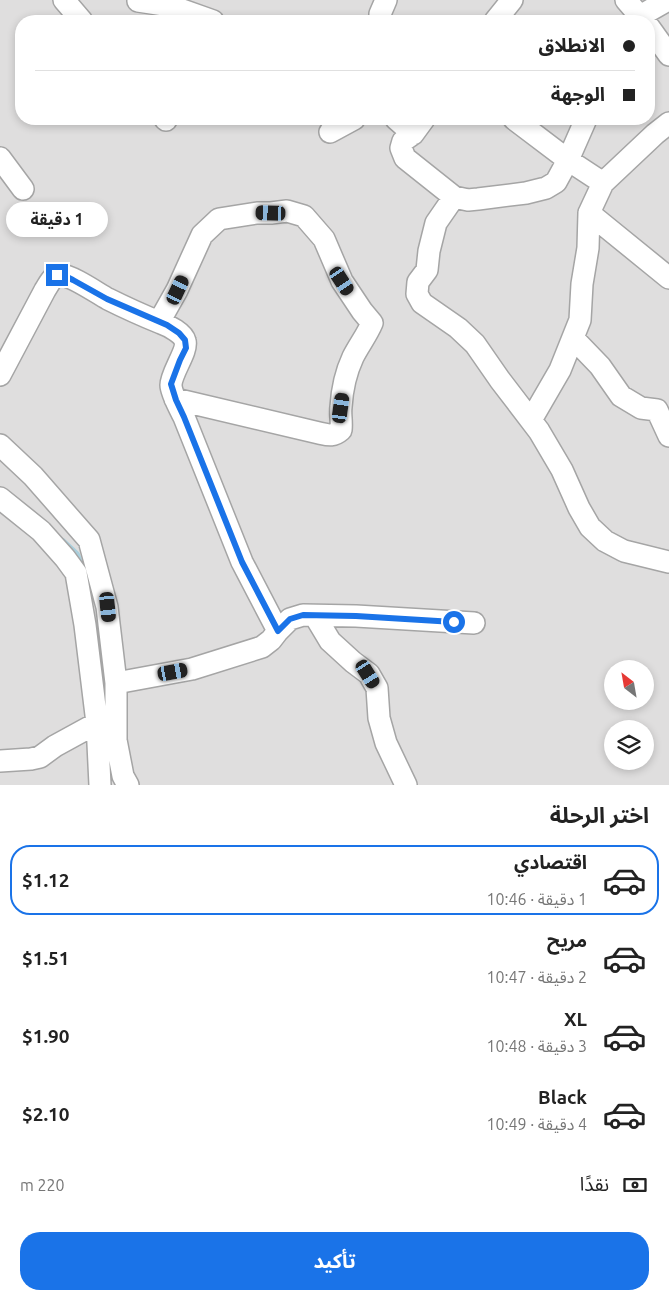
<!DOCTYPE html>
<html lang="ar">
<head>
<meta charset="utf-8">
<style>
	:root { --surface:#fff; --page:#f2f2f2; --text:#222; --muted:#767676; --line:#e0e0e0; --accent:#1a73e8 }
	body { margin:0; font-family:Ubuntu,"Noto Sans Arabic",sans-serif; background:var(--page); color:var(--text); direction:rtl; height:100vh; display:flex; flex-direction:column; font-size:19px; white-space:nowrap }
	* { box-sizing:border-box; margin:0 }
	p { font-size:16px; color:var(--muted) }
	.icon { flex:none; width:28px; height:28px; fill:none; stroke:currentColor; stroke-width:2; stroke-linecap:round; stroke-linejoin:round }
	.map { position:relative; height:785px; overflow:hidden; direction:ltr }
	.drawer { display:flex; flex-direction:column; background:var(--surface); flex:1 }
	.drawer>* { flex:none }
	.hud { position:absolute; left:15px; top:15px; width:640px; height:110px; border-radius:20px; box-shadow:0 2px 8px #0003; direction:rtl; display:grid; align-content:center; height:110px; padding:0 20px; background:var(--surface) }
	.needle { width:32px; rotate:329deg }
	.tools { position:absolute; left:604px; top:660px; display:grid; gap:10px }
	.tools a { display:grid; place-items:center; width:50px; height:50px; border-radius:50%; background:var(--surface); box-shadow:0 2px 8px #0003; font-size:25px }
	.end { position:absolute; width:22px; height:22px; margin:-11px; border:6px solid #1a73e8; background:#fff; box-shadow:0 0 0 2px #fff }
	.from { border-radius:50% }
	.bubble { position:absolute; height:35px; border-radius:18px; background:var(--surface); box-shadow:0 2px 8px #0003; font-size:16px; font-weight:700; line-height:35px; text-align:center; direction:rtl }
	.car { position:absolute; width:15px; height:30px; margin:-15px -8px; border-radius:6px; box-shadow:0 0 4px 1px #0007; background:linear-gradient(#222 24%,#8ab4d8 0 40%,#222 0 76%,#8ab4d8 0 86%,#222 0) }
	.hud b { display:flex; align-items:center; gap:18px; height:48px; font-size:19px }
	.hud b+b { border-top:1px solid var(--line) }
	.hud i { width:12px; height:12px; background:var(--text) }
	ul { padding:0; list-style:none }
	li { display:flex; align-items:center; gap:15px; height:70px; margin:0 10px 8px; padding:0 10px; border:2px solid transparent; border-radius:20px }
	li div { flex:1 }
	li b { display:block; font-size:19px }
	li em { font-style:normal; font-weight:700 }
	li.active { border-color:var(--accent) }
	li>.icon { width:45px; height:45px; stroke-width:1.5 }
	h2 { padding:0 20px; font-size:22px; line-height:60px }
	.pay { display:flex; align-items:center; gap:12px; height:55px; padding:0 20px; font-size:19px }
	.pay p { margin-inline-start:auto }
	.button { display:flex; gap:10px; margin-top:auto; padding:10px 20px }
	.button a { flex:1; height:58px; border-radius:20px; background:var(--accent); color:#fff; font-size:20px; font-weight:700; line-height:58px; text-align:center }
	.map>svg:first-child { display:block }
	.residential { fill:#dfdede; fill-rule:evenodd }
	.lines { fill:none; stroke-linecap:round; stroke-linejoin:round }
	.stream { stroke:#aacfdc; stroke-width:5.5 }
	.street-casing { stroke:#a5a5a5; stroke-width:24 }
	.street { stroke:#fff; stroke-width:21 }
	.route { stroke:#1a73e8; stroke-width:6 }
</style>
</head>
<body>
<div class="map">
<svg width="669" height="785" viewBox="0 0 669 785">
	<rect width="100%" height="100%" fill="#f1eee8"/>
	<!-- residential -->
	<path class="residential" d="M0,0H669V785H0ZM21,21H649V119H21ZM612,669H645V701H612ZM612,729H645V761H612Z"/>
	<g class="lines">
		<!-- stream -->
		<path class="stream" d="M63,541L77,554L81,565"/>
		<!-- street casing -->
		<g class="street-casing">
			<path id="street" d="M64,0L82,21
				M626,0L644,21
				M138,1L171,6L213,21
				M380,21V14L386,0
				M495,21L512,0
				M637,21L640,16L668,0
				M649,27L669,55
				M165,119L166,120
				M396,119L413,134L403,141L401,148L405,158L454,197L468,200L478,199L526,193L546,188L556,182L568,160L586,119
				M514,119L568,160L603,183
				M669,123L655,134L603,183L589,213L669,278
				M330,132L354,119
				M413,134L424,119
				M0,158L23,189
				M454,197L436,223L429,251L427,270L418,282L417,294L422,303L458,328L475,344L500,380L539,431L562,470L579,508L590,527L605,541L624,551L669,562
				M159,322L177,290L202,235L219,219L257,213H271L287,211L304,216L324,239L342,281L362,311L372,323C367,335 359,345 353,357C346,372 342,390 341,407C340,414 342,422 341,430C333,437 328,435 319,433L175,399
				M573,338L600,366L621,396L641,408L657,410L669,436
				M0,375L45,290C49,284 53,274 61,275C73,276 97,293 108,299C126,308 144,316 161,323C169,326 183,333 185,341C188,351 171,373 171,385C171,393 180,409 184,417L242,562L278,631
				M531,420L560,370L580,320L582,284L588,248L589,213
				M0,445L33,476L89,540L107,607L116,683V740L123,776L128,785
				M0,498L41,531L65,558L76,573L85,625L97,723L100,785
				M315,616L330,641L353,662L369,674L377,688L379,718L386,743L406,785
				M116,683L192,669L262,647L271,640L278,631L290,619L303,615L356,616L474,623
				M0,761L31,759L40,757L55,746L97,723"/>
		</g>
		<!-- street -->
		<use href="#street" class="street"/>
	</g>
	<g class="lines">
		<!-- route -->
		<path class="route" d="M57,275H63L73,280L107,299L167,325L179,333L185,340L186,348L180,360L171,384L176,400L184,417L242,562L278,631L290,619L303,615L356,616L454,622"/>
	</g>
</svg>
<div class="tools">
<a><svg class="needle" viewBox="-14 -14 28 28"><path d="M0-13l5 13h-10z" fill="#e53935"/><path d="M0 13l5-13h-10z" fill="#767676"/></svg></a>
<a><svg class="icon" aria-label="layers" viewBox="0 0 24 24"><path d="M12 4l9 5-9 5-9-5zM3 14l9 5 9-5"/></svg></a>
</div>
<i class="end from" style="left:454px;top:622px"></i>
<i class="end" style="left:57px;top:275px"></i>
<div class="bubble" style="left:6px;top:202px;width:102px">1 دقيقة</div>
<i class="car" style="left:271px;top:213px;rotate:272deg"></i>
<i class="car" style="left:342px;top:281px;rotate:147deg"></i>
<i class="car" style="left:178px;top:290px;rotate:25deg"></i>
<i class="car" style="left:341px;top:408px;rotate:8deg"></i>
<i class="car" style="left:108px;top:607px;rotate:174deg"></i>
<i class="car" style="left:173px;top:672px;rotate:80deg"></i>
<i class="car" style="left:368px;top:674px;rotate:148deg"></i>
<div class="hud">
<b><i class="from"></i>الانطلاق</b>
<b><i></i>الوجهة</b>
</div>
</div>
<section class="drawer">
<h2>اختر الرحلة</h2>
<ul>
<li class="active"><svg class="icon" aria-label="car" viewBox="0 0 24 24"><path d="M5 17H2v-5l4-1 3-4h7l3 4 3 1v5h-3M9 17h6M6 11h13"/><circle cx="7" cy="17" r="2"/><circle cx="17" cy="17" r="2"/></svg><div><b>اقتصادي</b><p>1 دقيقة · 10:46</p></div><em>$1.12</em></li>
<li><svg class="icon" aria-label="car" viewBox="0 0 24 24"><path d="M5 17H2v-5l4-1 3-4h7l3 4 3 1v5h-3M9 17h6M6 11h13"/><circle cx="7" cy="17" r="2"/><circle cx="17" cy="17" r="2"/></svg><div><b>مريح</b><p>2 دقيقة · 10:47</p></div><em>$1.51</em></li>
<li><svg class="icon" aria-label="car" viewBox="0 0 24 24"><path d="M5 17H2v-5l4-1 3-4h7l3 4 3 1v5h-3M9 17h6M6 11h13"/><circle cx="7" cy="17" r="2"/><circle cx="17" cy="17" r="2"/></svg><div><b>XL</b><p>3 دقيقة · 10:48</p></div><em>$1.90</em></li>
<li><svg class="icon" aria-label="car" viewBox="0 0 24 24"><path d="M5 17H2v-5l4-1 3-4h7l3 4 3 1v5h-3M9 17h6M6 11h13"/><circle cx="7" cy="17" r="2"/><circle cx="17" cy="17" r="2"/></svg><div><b>Black</b><p>4 دقيقة · 10:49</p></div><em>$2.10</em></li>
</ul>
<div class="pay"><svg class="icon" aria-label="cash" viewBox="0 0 24 24"><path d="M3 7h18v10H3z"/><circle cx="12" cy="12" r="2"/></svg>نقدًا<p>220 m</p></div>
<div class="button"><a>تأكيد</a></div>
</section>
</body>
</html>
